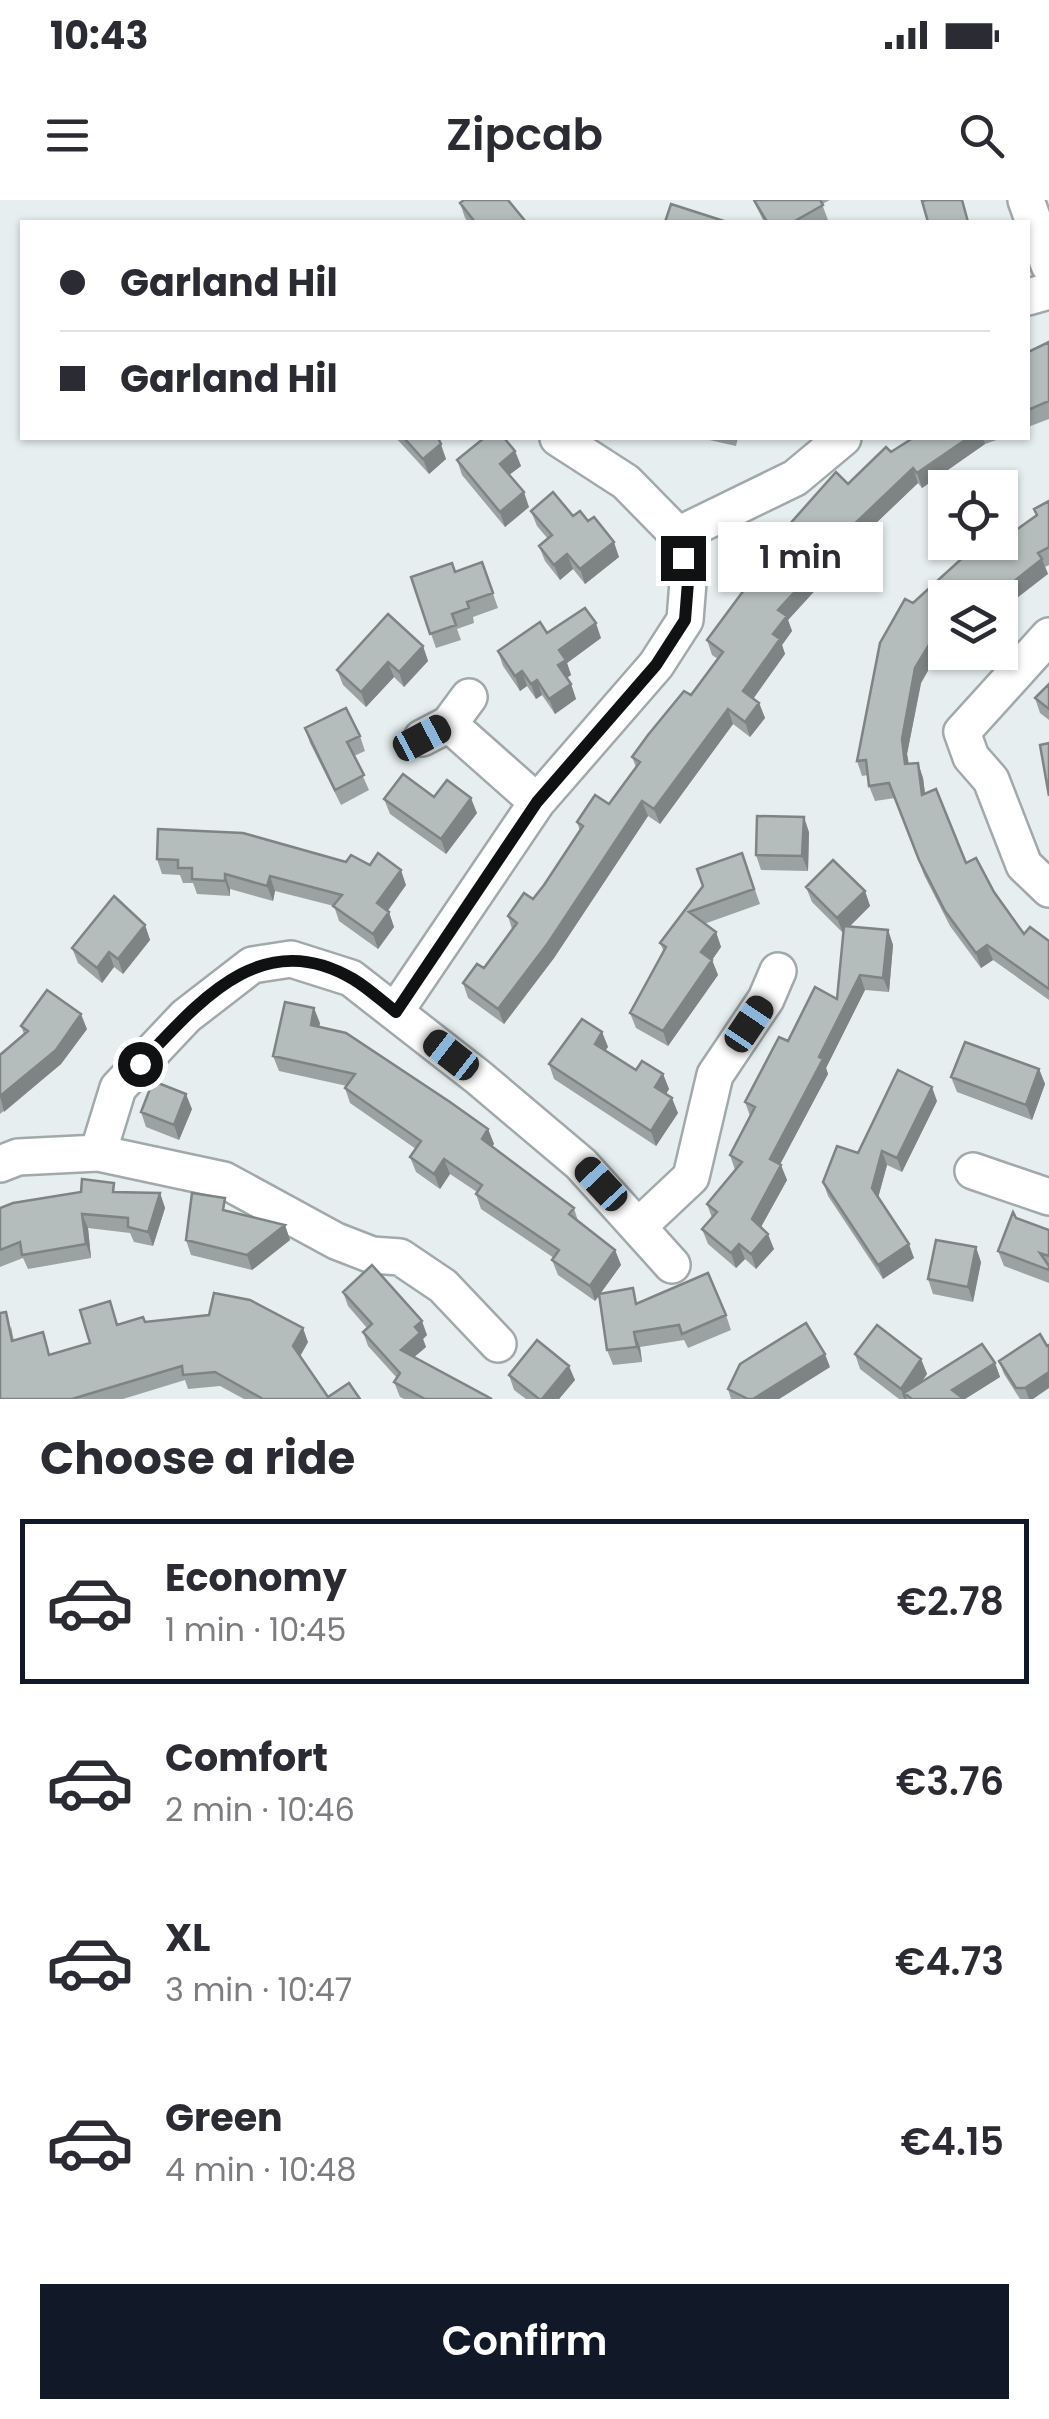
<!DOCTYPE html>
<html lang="en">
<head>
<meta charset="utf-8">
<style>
	:root { --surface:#fff; --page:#f2f2f3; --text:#2b2b33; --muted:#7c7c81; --line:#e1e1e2; --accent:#111827 }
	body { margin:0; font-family:Poppins,sans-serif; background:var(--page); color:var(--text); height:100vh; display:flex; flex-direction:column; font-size:38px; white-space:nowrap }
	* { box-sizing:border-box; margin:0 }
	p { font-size:32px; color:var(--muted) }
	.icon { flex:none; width:55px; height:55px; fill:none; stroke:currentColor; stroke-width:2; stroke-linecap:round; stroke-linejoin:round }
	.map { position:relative; height:1199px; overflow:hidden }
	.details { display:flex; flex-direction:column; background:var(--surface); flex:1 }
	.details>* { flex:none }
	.hud { position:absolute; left:20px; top:20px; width:1010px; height:220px; border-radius:0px; box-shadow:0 2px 8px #0004; display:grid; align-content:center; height:220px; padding:0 40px; background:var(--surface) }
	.buttons { position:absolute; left:928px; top:270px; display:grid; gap:20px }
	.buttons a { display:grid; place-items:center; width:90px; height:90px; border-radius:0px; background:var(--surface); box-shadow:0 2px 8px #0004; font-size:50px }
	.end { position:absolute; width:45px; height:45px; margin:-22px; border:12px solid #0f1112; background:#fff; box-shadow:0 0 0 5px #fff }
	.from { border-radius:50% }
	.bubble { position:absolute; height:70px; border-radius:0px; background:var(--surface); box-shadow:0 2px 8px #0004; font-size:32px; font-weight:600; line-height:70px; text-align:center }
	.car { position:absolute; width:30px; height:60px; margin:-30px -15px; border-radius:12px; box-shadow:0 0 8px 2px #0007; background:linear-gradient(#222 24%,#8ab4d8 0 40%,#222 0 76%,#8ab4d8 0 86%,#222 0) }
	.hud b { display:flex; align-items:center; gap:35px; height:95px; font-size:38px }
	.hud b+b { border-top:2px solid var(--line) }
	.hud i { width:25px; height:25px; background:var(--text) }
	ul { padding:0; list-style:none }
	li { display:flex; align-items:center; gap:30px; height:165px; margin:0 20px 15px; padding:0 20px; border:5px solid transparent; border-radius:0px }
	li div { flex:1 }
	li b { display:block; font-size:38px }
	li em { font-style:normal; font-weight:600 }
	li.on { border-color:var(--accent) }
	li>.icon { width:90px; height:90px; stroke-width:1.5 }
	h2 { padding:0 40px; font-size:45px; line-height:120px }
	.cta { display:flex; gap:20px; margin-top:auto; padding:20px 40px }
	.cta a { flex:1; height:115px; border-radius:0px; background:var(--accent); color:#fff; font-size:40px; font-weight:600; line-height:115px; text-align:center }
	.status { display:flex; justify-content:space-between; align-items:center; height:70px; padding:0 50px; background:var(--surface); direction:ltr }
	.status svg { height:28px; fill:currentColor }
	header { display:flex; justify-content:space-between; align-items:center; height:130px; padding:0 40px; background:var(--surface); font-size:45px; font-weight:600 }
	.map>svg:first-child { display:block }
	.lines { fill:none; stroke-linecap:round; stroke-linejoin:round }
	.minor-casing { stroke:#a1a9aa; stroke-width:40 }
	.minor { stroke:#fff; stroke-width:35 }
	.wall { fill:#9ba2a2 }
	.shaded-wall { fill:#7e8484 }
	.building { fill:#b4bcbc; stroke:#7e8484; stroke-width:2.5 }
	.route { stroke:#0f1112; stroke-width:12 }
</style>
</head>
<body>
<div class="status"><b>10:43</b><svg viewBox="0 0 49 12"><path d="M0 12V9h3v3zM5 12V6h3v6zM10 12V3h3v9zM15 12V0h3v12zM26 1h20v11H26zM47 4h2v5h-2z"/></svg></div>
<header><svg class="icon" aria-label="menu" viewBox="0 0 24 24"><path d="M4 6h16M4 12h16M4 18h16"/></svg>Zipcab<svg class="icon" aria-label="search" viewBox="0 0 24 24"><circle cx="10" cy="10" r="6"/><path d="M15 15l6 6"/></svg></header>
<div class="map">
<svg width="1049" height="1199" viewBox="0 0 1049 1199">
	<rect width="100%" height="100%" fill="#e6eeef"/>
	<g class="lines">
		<!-- minor casing -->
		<g class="minor-casing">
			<path id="minor" d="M1026,0L1049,65
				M1028,97L1049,91
				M558,238L626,282L678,335
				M678,335L795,278L843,238
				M1049,436L962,532L971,557L991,580L1024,665L1049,689
				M449,524L537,602
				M422,538L449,524L469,497
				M395,812L537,602L656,465L685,420L688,382L678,335
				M0,964L18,957L98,953
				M973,971L1049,997
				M639,1026L691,977L715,875L766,799L778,771
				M498,1144L443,1086L400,1057L372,1055L336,1041L224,980L98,953L118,888L186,816L252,765L291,759L351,778L478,877L581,964L672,1065"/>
		</g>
		<!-- minor -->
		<use href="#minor" class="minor"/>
	</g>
	<!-- wall -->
	<path class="wall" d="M753,0H830L822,4L828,20L824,22H764Z
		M460,3L526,22H468L465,18Z
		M1049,142V219L1028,227V152Z
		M396,238H439L446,259L429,274Z
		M705,238H738L736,246L705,239Z
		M913,238H1002L985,244L922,288L918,283L829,368L831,373L788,420L792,431L782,445L785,454L753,499L759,503L765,518L750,537L733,524L660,624L648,616L554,758L504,824L468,798L463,783L484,768L512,729L508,716L533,699L544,685L580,631L577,622L609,604L636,567L632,557L691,495L718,459L712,455L707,440L759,370L756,362L848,284Z
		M515,251L521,266L509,275L529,307L505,327L462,275L457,260Z
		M1049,301V365L1045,367L1048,374L945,398L938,453L921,483L907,554L909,564L918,563L923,578L925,593L966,663L994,692L1024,734L1049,741V800L993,760L981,768L950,726L924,675L895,598L875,601L869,586L868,575L862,576L857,561L913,403L968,353L966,347L994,346L1036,316L1034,309Z
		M531,311L573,316L588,321L619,357L585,384L573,369L560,380L545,361L539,346L548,339L537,326Z
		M482,362L498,408L473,417L474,423L457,429L461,440L436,448L411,377L455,372Z
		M547,433L601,438L567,463L571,475L567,478L571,484L576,499L555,514L542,495L536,499L527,486L520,491L503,466L498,451Z
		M423,446L428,461L404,487L394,477L366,507L343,485L337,470Z
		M1049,484V520L1040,513L1035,498Z
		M305,528L360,536L365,551L354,556L369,590L341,605L310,543Z
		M434,597L477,613L446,654L390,614L384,599Z
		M158,629L406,685L388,711L394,727L378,749L339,721L334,706L275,691L273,701L230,689V696L197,694L193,683H183L180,675L162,674L157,659Z
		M809,632L808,671L761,670L756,655Z
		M742,653L760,704L704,724L716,732L721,747L712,760L718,775L668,846L636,828L630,813L664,752L660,743Z
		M806,687L865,691L870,706L849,727L888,730L893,745L889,792L865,790L826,868L828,874L780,964L787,980L761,1027L774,1049L756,1069L745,1059L736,1068L708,1044L702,1029L712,1018L707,1004L735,970L730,955L750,916L745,902L788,841L837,799L843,733L812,702Z
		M145,725L150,740L123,774L114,767L102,783L78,763L72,748Z
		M320,823L319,827L488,929L494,944L492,946L574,1008L578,1021L615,1050L621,1065L600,1094L638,1103L726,1115L731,1130L688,1148L684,1140L640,1147L642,1162L613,1165L607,1150L599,1096L595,1101L558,1075L552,1060L554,1058L481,1009L476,994L477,992L450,974L440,989L416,972L410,957L416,949L350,903L345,888L347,886L279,871L273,856Z
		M21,826L87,829L61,864L0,914V855L24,834Z
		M602,832L608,847L605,850L636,870L663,874L669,889L666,894L678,913L656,946L554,879L549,864Z
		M1039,869L1045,884L1032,920L957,892L951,877Z
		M937,901L902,972L887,965L878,997L914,1058L883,1079L828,996L823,982Z
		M192,909L179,940L146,927L141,912Z
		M118,992L160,993L165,1008L153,1046L134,1042L130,1033L88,1028L91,1058L28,1069L23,1058L0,1067V1008Z
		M229,1012L285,1025L290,1040L252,1070L191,1055L186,1040Z
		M1016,1018L1049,1030V1083L1004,1066L998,1051Z
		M981,1062L973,1102L933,1094L928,1079Z
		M343,1092L427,1135L423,1139L426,1147L414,1157L492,1199H404L400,1197L394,1182L397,1178L368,1146L363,1132L367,1128L348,1106Z
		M145,1122L308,1142L300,1156L328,1197L360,1199H244L220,1186L188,1189L185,1180L123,1199H0L11,1126L14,1141L50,1155L90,1143L118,1124Z
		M1040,1134L1033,1199H1020L1004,1174L999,1161Z
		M855,1154L921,1159L927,1174L921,1183L995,1163L1000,1177L965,1199H899L860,1169Z
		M830,1167L779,1199H731L728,1189Z
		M509,1175L575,1180L559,1199H526L514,1190Z"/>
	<!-- shaded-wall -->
	<path class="shaded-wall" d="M438,238L446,259L429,274L423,259Z
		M968,238H983L985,244L922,288L917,273Z
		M515,251L521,266L505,278L500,264Z
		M913,268L918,283L829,368L831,373L788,420L792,431L782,445L785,454L748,506L743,491L773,434L778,410L822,355Z
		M524,292L529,307L505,327L500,312Z
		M614,342L619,357L585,384L580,369Z
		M567,354L573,369L560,380L554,365Z
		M1042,359L1048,374L1000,411V398H993Z
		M596,423L601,438L567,463L571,475L563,480L558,465L559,450Z
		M945,427V447L938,453L921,483L907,554L911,579L905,564L902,539L915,468L933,438Z
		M423,446L428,461L404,487L399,472Z
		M388,462L394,477L366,507L361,492Z
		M522,471L527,486L520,491L515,476Z
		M537,480L542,495L536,499L531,484Z
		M571,484L576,499L555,514L549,499Z
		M759,503L765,518L750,537L745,522Z
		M728,509L733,524L660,624L654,609Z
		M918,563L923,578L927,610L922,595Z
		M471,598L477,613L446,654L441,639Z
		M642,601L648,616L554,758L504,824L498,809Z
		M804,617L809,632L808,671L802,656Z
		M401,670L406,685L382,718L377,703Z
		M225,674L230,689V696L225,681Z
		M270,676L275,691L273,701L267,686Z
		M865,691L870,706L843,733L837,718Z
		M389,712L394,727L378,749L373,734Z
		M145,725L150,740L123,774L118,759Z
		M888,730L893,745L889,792L883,778Z
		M716,732L721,747L707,767L701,752Z
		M987,745L993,760L981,768L976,753Z
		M109,752L114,767L102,783L97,768Z
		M712,760L718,775L668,846L663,831Z
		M860,775L865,790L826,868L828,874L775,974L770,959Z
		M314,808L320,823L316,840L311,825Z
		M81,814L87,829L61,864L4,912L0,896Z
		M602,832L608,847L600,858L595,844Z
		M1039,869L1045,884L1032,920L1026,905Z
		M663,874L669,889L661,902L655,887Z
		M932,887L937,901L902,972L897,958Z
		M186,894L192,909L179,940L174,925Z
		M672,898L678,913L656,946L651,931Z
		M488,929L494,944L487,954L482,939Z
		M882,951L887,965L877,1002L872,988Z
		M444,959L450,974L440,989L434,974Z
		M781,965L787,980L757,1034L752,1019Z
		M160,993L165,1008L153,1046L148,1032Z
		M82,1014L88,1028L91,1058L86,1044Z
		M285,1025L290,1040L252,1070L247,1055Z
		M768,1034L774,1049L756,1069L751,1054Z
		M739,1044L745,1059L736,1068L731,1053Z
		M909,1044L914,1058L883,1079L878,1065Z
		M976,1047L981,1062L973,1102L968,1087Z
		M615,1050L621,1065L595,1101L590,1086Z
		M422,1121L427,1135L423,1139L426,1147L406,1164L401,1150L415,1127Z
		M303,1128L308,1142L298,1160L293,1146Z
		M634,1132L640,1147L642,1162L637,1147Z
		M825,1154L830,1167L779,1199H753Z
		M921,1159L927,1174L910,1198L904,1193L907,1199H904L901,1189Z
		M995,1163L1000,1177L965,1199L952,1190Z
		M569,1166L575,1180L559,1199H542Z
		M1049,1172V1188L1033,1199H1029L1025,1188Z"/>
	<!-- building -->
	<path class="building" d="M464,0H508L526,22H475L460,3Z
		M754,0H820L823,5L793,22H767Z
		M927,0H962L968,22H928L922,1Z
		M671,4L727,22H665Z
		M1049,142V201L1028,210V152Z
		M404,238H438L441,244L423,259Z
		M484,238H504L515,251L500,264L524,292L500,312L457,260Z
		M913,238H968L917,273L913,268L822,355L826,358L778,410L787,416L773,434L780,439L743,491L759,503L745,522L728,509L654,609L642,601L548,743L498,809L463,783L477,764L484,768L517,723L508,716L524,693L533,699L544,685L583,626L577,622L595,595L609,604L640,562L632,557L648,535L684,491L691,495L723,452L707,440L761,367L756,362L836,272L848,284L886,247L891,252Z
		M553,292L573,316L580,311L588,321L594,317L614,342L580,369L567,354L554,365L539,346L552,335L531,311Z
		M1049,301V347L1038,353L1042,359L993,398H945V427L933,438L915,468L902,539L905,564L918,563L922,595L936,589L966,663L976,658L994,692L1024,734L1030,727L1049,741V789L987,745L976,753L945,711L919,660L889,583L869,586L866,560L857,561L880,443L905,399L913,403L969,352L966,347L972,342H991L994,346L1037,315L1034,309Z
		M482,362L493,393L467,402L469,408L452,414L456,425L430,434L411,377L452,363L455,372Z
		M585,408L596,423L559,450L566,460L558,465L571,484L549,499L537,480L531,484L522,471L515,476L498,451L540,422L547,433Z
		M388,414L423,446L399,472L388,462L361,492L337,470Z
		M1049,484V509L1035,498Z
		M346,508L360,536L347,542L364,575L335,590L305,528Z
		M1049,543V596L1040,545Z
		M403,574L434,597L447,580L471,598L441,639L384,599Z
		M757,616L804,617L802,656L756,655Z
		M158,629L243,633L346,662L351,655L370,665L378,653L401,670L377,703L389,712L373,734L333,706L342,695L270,676L267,686L225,674V681L192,679V668H178V660L157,659Z
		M742,653L754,689L689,712L716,732L701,752L712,760L663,831L630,813L666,747L660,743L703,686L697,669Z
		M833,660L865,691L837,718L806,687Z
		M114,696L145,725L118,759L109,752L97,768L72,748Z
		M844,726L888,730L883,778L860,775L819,857L823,859L770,959L781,965L752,1019L768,1034L751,1054L739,1044L731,1053L702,1029L717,1012L707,1004L742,962L730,955L755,907L745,902L779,837L788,841L815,787L837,799Z
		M47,790L81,814L56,850L0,896V855L28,831L21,826Z
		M285,802L314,808L311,825L346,833L450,902L488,929L482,939L574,1008L569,1014L615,1050L590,1086L552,1060L559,1050L476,994L482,985L444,959L434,974L410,957L421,941L345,888L355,874L273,856Z
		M582,819L602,832L595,844L636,870L642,861L663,874L655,887L672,898L651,931L549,864Z
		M965,842L1039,869L1026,905L951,877Z
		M898,870L932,887L897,958L882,951L872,988L909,1044L878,1065L823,982L837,946L858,953Z
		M153,881L186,894L174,925L141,912Z
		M82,979L114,983L113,992L160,993L148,1032L128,1027V1018L82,1014L86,1044L22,1055L20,1042L0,1050V1008L13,1003L81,992Z
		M192,993L225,998L223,1010L285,1025L247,1055L186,1040Z
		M1013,1012L1016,1018L1049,1030V1056L1040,1053L1049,1066V1070L998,1051Z
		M936,1040L976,1047L968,1087L928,1079Z
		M372,1065L422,1121L415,1127L420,1133L401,1150L492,1199H425L394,1182L400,1173L363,1132L372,1124L343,1092Z
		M708,1073L726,1115L682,1134L679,1125L634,1132L637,1147L607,1150L599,1094L633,1088L636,1104Z
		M214,1093L250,1100L303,1128L293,1146L328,1197L349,1183L360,1199H263L215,1172L183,1175L182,1166L72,1199H0V1113L6,1112L12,1141L43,1132L49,1155L90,1143L80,1110L110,1101L117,1125L143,1117L145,1122L209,1115Z
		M806,1123L825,1154L753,1199H748L728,1189L740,1164Z
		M877,1125L921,1159L901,1189L855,1154Z
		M1040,1134L1047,1146L1049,1145V1172L1025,1188H1016L999,1161Z
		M537,1140L569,1166L542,1199H539L509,1175Z
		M982,1144L995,1163L952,1190L964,1199H912L904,1193Z"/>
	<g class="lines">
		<!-- route -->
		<path class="route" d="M140,864C199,802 261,725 353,779C368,788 382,801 396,812L537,602L656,465L685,420L688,382L683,358"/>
	</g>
</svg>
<div class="buttons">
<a><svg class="icon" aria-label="locate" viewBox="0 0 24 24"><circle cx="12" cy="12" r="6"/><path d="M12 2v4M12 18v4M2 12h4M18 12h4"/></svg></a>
<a><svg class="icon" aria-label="layers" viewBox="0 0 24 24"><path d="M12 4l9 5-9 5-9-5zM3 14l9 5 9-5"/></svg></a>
</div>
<i class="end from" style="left:140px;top:864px"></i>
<i class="end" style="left:683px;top:358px"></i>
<div class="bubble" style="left:718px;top:322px;width:165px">1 min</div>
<i class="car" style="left:422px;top:538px;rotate:62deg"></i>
<i class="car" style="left:749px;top:824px;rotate:34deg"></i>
<i class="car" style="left:451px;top:855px;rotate:308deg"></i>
<i class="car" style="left:601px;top:984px;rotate:317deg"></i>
<div class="hud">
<b><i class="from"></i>Garland Hil</b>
<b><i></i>Garland Hil</b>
</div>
</div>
<section class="details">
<h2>Choose a ride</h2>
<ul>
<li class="on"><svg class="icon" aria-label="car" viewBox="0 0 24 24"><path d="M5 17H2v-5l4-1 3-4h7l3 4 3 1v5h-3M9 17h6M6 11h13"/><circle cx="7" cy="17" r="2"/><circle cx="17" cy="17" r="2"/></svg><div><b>Economy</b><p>1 min · 10:45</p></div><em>€2.78</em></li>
<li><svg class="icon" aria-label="car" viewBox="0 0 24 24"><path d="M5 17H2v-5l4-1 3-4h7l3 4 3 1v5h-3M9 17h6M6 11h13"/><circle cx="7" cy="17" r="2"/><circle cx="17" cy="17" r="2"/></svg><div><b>Comfort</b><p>2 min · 10:46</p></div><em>€3.76</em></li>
<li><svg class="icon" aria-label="car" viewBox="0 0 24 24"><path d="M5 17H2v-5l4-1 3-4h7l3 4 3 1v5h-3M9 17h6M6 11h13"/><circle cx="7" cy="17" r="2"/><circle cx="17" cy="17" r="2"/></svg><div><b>XL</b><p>3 min · 10:47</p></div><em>€4.73</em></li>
<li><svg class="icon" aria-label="car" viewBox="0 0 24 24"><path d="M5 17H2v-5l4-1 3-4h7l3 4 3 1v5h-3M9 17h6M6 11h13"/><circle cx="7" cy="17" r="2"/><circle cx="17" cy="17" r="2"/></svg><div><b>Green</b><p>4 min · 10:48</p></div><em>€4.15</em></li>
</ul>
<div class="cta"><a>Confirm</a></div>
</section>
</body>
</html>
